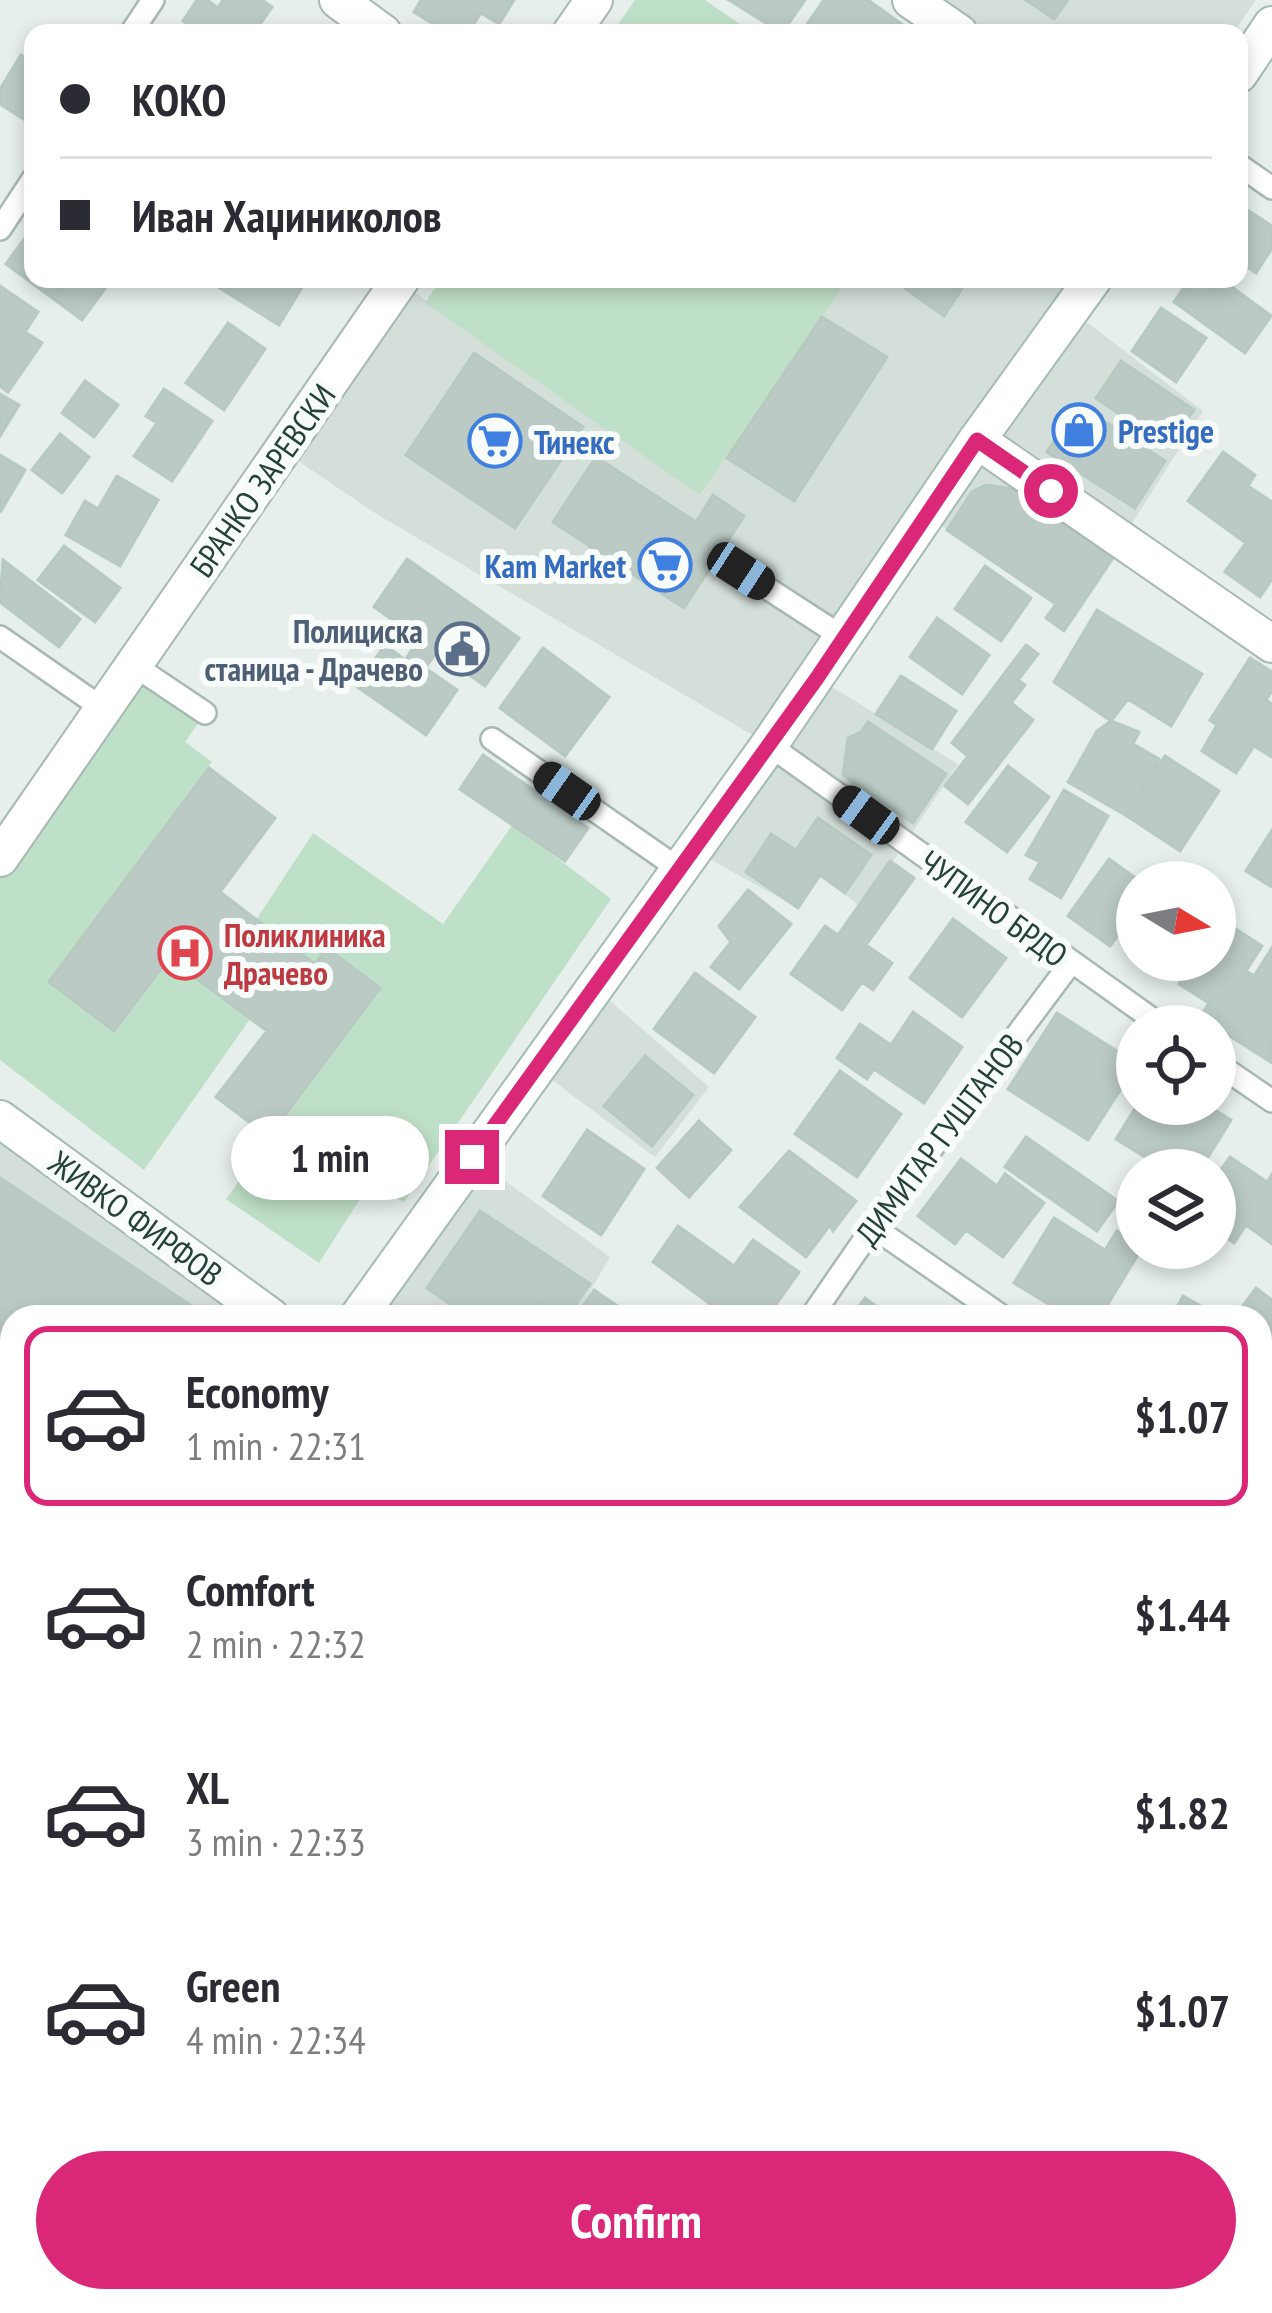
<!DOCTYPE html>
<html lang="en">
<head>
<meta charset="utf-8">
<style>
	:root { --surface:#fff; --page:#f2f2f3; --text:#2b2b33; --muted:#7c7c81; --line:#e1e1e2; --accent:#db2777 }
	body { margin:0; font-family:"PT Sans Narrow",sans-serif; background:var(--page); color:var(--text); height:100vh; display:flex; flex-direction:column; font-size:45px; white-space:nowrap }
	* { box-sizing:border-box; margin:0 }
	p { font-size:39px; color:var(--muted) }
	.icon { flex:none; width:66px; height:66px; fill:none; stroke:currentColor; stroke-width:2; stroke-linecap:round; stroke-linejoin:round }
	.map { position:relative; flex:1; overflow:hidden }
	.sheet { position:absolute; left:0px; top:1305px; width:1272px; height:1008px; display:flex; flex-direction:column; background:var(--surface); border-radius:36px 36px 0 0; box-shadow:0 6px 18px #0003 }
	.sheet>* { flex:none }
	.guide { position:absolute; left:24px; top:24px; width:1224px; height:264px; border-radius:24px; box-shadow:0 6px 18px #0003; display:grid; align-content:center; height:264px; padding:0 36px; background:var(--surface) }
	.needle { width:78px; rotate:100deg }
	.buttons { position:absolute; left:1116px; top:861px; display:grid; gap:24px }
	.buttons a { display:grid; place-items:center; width:120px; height:120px; border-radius:50%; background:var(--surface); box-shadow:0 6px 18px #0003; font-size:60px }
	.end { position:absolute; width:54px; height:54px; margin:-27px; border:15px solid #db2777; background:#fff; box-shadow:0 0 0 6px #fff }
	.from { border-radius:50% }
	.bubble { position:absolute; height:84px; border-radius:42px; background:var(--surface); box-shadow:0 6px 18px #0003; font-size:39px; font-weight:700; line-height:84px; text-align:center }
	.car { position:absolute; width:36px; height:72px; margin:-36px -18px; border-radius:15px; box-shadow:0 0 9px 3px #0007; background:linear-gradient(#222 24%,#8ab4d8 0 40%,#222 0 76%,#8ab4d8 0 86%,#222 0) }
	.guide b { display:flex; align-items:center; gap:42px; height:114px; font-size:45px }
	.guide b+b { border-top:3px solid var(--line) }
	.guide i { width:30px; height:30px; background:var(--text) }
	ul { padding:21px 0 0; list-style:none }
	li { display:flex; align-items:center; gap:36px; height:180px; margin:0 24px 18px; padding:0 12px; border:6px solid transparent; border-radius:24px }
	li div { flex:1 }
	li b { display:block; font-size:45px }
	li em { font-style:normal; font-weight:700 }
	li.current { border-color:var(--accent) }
	li>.icon { width:108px; height:108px; stroke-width:1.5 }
	.cta { display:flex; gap:24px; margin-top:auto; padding:24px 36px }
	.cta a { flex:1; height:138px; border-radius:72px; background:var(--accent); color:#fff; font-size:48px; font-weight:700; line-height:138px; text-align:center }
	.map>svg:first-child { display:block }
	.built { fill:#d4dfda }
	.green { fill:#bfe0c8 }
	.building { fill:#bbcac4; stroke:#b8c9c2; stroke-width:3 }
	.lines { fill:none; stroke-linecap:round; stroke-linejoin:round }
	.lane-casing { stroke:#a8b8b2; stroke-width:26 }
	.street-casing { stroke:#a8b8b2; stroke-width:40 }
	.secondary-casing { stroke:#a4bbb3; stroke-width:40 }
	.lane { stroke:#fff; stroke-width:21 }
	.street { stroke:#fff; stroke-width:36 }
	.secondary { stroke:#fff; stroke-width:36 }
	.route { stroke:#db2777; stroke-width:15 }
	.labels { text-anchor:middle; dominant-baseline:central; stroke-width:12; stroke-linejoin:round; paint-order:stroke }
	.shop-label { font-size:33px; font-weight:bold; fill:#366cbe; stroke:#f7fbf9; text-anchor:start }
	.street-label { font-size:33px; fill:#24423a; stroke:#f7fbf9 }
	.service-label { font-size:33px; font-weight:bold; fill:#4e5e75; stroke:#f7fbf9; text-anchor:end }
	.health-label { font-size:33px; font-weight:bold; fill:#be3a42; stroke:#f7fbf9; text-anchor:start }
</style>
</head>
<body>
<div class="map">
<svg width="1272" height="2313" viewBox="0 0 1272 2313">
	<rect width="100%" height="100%" fill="#e6efeb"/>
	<!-- built -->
	<path class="built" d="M943,0H1256L1233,33H990Z
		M848,279H888L944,315L968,279H1085L1071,310L1203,411L1064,631L1046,618L1055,603L926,515L817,678L958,764L862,908L820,876L798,908L693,850L768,744L378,515L282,450L399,281L700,495Z
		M594,987L709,1087L655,1157L536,1068Z
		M0,1119L271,1317H12V1906L0,1897Z
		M472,1157L610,1257L575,1317H358Z"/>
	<!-- green -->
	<path class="green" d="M635,0H705L753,33H612Z
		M441,279H848L700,495L425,303Z
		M132,664L205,713L185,742L212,762L49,982L114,1031L169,958L250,1019L144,1170L0,1060V858Z
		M513,824L611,899L404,1202L369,1185L319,1263L226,1199L380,989L327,948L315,964L256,920L313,833L443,924Z"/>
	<!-- building -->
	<path class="building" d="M197,0H207L218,8L223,0H262L272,7L254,33H199L183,21Z
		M421,0H514L499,24L481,13L468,33H448L414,12Z
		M729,0H805L782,33Z
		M824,0H868L914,33H801Z
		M1026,0H1068L1054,19Z
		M21,55L33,63V125L0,104V89Z
		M1249,211L1272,226V248L1256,273L1239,261V227Z
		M33,227V279H112L82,320L6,264Z
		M218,279H307L279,325L215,285Z
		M892,279H968L944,316Z
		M1190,279H1221L1271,316L1245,353L1174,302Z
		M0,286L38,312L25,332L42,343L8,392L0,386Z
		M1161,308L1206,338L1176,382L1132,351Z
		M822,317L887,357L794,501L727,458Z
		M228,323L265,349L224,410L186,383Z
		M474,353L583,427L515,528L406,455Z
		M1121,361L1194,410L1168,447L1096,398Z
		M85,381L118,405L94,437L62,413Z
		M164,389L212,421L172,481L134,456L157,423L146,416Z
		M0,394L19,405L0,436Z
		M1078,404L1165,461L1135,508L1047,452Z
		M60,434L89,457L62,493L32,470Z
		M1223,452L1255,475L1248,486L1272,502V579L1260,597L1225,572L1246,543L1188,501Z
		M0,455L25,470L1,511L0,510Z
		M596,457L696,522L713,495L744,516L684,608L553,522Z
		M117,476L158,500L120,566L66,535L85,501L98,509Z
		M986,485L1013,489L1113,558L1064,631L1046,618L1056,604L947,530L972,492Z
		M64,546L120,588L95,622L38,580Z
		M407,559L519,638L485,686L437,652L425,668L457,690L426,735L356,686L385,645L405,660L419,639L374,607Z
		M3,560L80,619L59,647L0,602Z
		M985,566L1031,598L1001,641L955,609Z
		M1097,610L1202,674L1171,726L1128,699L1111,721L1054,682Z
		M937,618L989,655L962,694L910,657Z
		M1026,645L1038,654L1018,680L1025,685L1011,703L1033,720L968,804L945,786L968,756L952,743Z
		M543,648L609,697L565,756L500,708Z
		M1250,658L1272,672V691L1266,700L1272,704V757L1254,746L1236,773L1202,751L1217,725L1210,720Z
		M901,676L956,711L932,749L876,714Z
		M1111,721L1139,732L1133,744L1159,759L1127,816L1068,782L1097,731Z
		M868,722L946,774L913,823L843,775L848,738L861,732Z
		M483,755L588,828L565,861L460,789Z
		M1165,756L1219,791L1180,851L1127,816Z
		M1008,766L1049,797L1007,852L966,822Z
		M209,768L275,818L220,892L315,964L327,948L380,988L269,1137L216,1097L267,1031L169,958L114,1031L49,982Z
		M1064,790L1108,816L1061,898L1030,879L1040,862L1026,855Z
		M818,818L871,855L845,893L820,875L798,908L746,872L771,834L796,850Z
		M1272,830V887L1246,871Z
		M1109,859L1141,882H1137V910L1110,946L1068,916Z
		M890,861L914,878L866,945L892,963L873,990L862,982L842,1010L791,974L825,926L838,935Z
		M748,890L791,924L739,989L711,967L731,942L719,926Z
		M953,919L1006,958L962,1017L910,978Z
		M1220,919L1262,946L1246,971L1254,976L1272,948L1271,1062L1200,1017L1209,1003L1179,984L1194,960H1215V927Z
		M1137,939V960H1171L1159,976L1127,953Z
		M695,973L755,1017L714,1073L654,1029Z
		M913,1012L962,1047L924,1103L874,1069L867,1079L837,1058L860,1024L891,1045Z
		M1057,1013L1137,1064L1088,1140L1008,1089Z
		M645,1056L693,1095L652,1146L604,1106Z
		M840,1071L901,1114L857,1177L795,1134Z
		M1138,1104H1178L1184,1108L1186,1104H1205L1231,1120L1200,1170H1148L1153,1162L1116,1139Z
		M699,1121L731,1150L689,1197L657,1168Z
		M587,1130L644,1169L601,1235L543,1196Z
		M1026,1137L1118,1201L1097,1231L1005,1167Z
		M789,1151L856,1201L833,1231L830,1225L806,1257L740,1207Z
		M1230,1157L1267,1182L1272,1174V1244L1246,1225L1234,1243L1215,1230V1178Z
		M961,1159L997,1186L1005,1174L1044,1203L1003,1257L966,1230L955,1244L918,1216Z
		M0,1178L208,1317H12V1541L0,1533Z
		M480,1211L590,1284L567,1317H560L455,1247Z
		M1054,1218L1105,1250L1117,1231L1137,1243V1248H1142L1100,1317H1070L1014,1283Z
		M678,1226L734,1266L753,1240L799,1272L767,1317H728L653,1262Z
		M455,1247L560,1317H469L427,1288Z
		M1256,1288L1272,1300V1341L1260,1332V1317L1236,1315Z
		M594,1290L622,1309L616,1317H575Z
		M1183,1296L1220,1317H1172Z
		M865,1298L890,1317H851Z
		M1272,1368V1440L1260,1431V1374L1265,1377Z
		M1260,1549L1272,1556V1643L1264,1657L1260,1654Z
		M1272,1853V1904L1260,1895V1869Z
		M0,2056L12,2064V2141L0,2133Z
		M1260,2085L1272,2092V2210L1260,2203Z
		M0,2133L12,2141V2177L0,2195Z
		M270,2301H336L354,2313H264Z
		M454,2301H556L549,2313H475Z
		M636,2301H694L714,2313H629Z
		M848,2301H894L900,2305L903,2301H920L937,2313H840Z
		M1101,2301H1209L1201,2313H1093Z"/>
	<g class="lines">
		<!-- lane casing -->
		<g class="lane-casing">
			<path id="lane" d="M131,33L153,0
				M1239,165L1272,188
				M0,229L33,179
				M741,571L844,638
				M0,637L102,708
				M132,664L205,713
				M492,739L679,869
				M769,745L1162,1026
				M1215,1062L1272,1101
				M873,1227L1003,1317
				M811,1317L873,1227L1070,964
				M1260,1494L1272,1503
				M0,2020L12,2028
				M400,2301L417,2313
				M993,2301L1011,2313"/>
		</g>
		<!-- street casing -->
		<g class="street-casing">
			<path id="street" d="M338,0L383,33
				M911,0L959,33
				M571,33L594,0
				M977,440L1272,644
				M0,858L401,279
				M1260,1998L1272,2006"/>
		</g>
		<!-- secondary casing -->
		<g class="secondary-casing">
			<path id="secondary" d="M1239,74L1272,25
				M0,1119L271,1317
				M358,1317L769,745L977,440L1093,279
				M0,1844L12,1826"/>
		</g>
		<!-- lane -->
		<use href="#lane" class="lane"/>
		<!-- street -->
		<use href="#street" class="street"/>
		<!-- secondary -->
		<use href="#secondary" class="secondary"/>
	</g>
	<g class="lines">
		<!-- route -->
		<path class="route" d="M472,1157L817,678L977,440L1051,491"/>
	</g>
	<!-- icons -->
	<defs>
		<g id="shop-ring" transform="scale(2.7)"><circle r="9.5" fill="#f7fbf9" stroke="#3f7fe0" stroke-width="1.5"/><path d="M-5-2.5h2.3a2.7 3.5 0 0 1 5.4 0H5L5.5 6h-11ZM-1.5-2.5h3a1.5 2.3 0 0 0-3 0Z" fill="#3f7fe0"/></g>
		<g id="supermarket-ring" transform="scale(2.7)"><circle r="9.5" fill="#f7fbf9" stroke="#3f7fe0" stroke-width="1.5"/><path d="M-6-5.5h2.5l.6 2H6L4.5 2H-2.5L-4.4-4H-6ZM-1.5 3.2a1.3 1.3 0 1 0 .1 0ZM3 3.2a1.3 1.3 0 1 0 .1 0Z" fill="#3f7fe0"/></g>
		<g id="civic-ring" transform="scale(2.7)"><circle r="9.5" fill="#f7fbf9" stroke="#5c6f8a" stroke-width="1.5"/><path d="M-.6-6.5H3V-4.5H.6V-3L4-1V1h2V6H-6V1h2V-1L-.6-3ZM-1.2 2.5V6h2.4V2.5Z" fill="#5c6f8a"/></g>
		<g id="hospital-ring" transform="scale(2.7)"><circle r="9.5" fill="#f7fbf9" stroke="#e0444e" stroke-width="1.5"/><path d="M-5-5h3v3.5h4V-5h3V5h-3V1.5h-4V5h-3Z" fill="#e0444e"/></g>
	</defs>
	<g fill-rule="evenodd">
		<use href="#shop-ring" x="1079" y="430"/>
		<use href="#supermarket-ring" x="495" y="441"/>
		<use href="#supermarket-ring" x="665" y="565"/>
		<use href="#civic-ring" x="462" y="649"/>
		<use href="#hospital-ring" x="185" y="953"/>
	</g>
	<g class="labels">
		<!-- shop labels -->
		<g class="shop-label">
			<text x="1118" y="430">Prestige</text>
			<text x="534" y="441">Тинекс</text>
			<text x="626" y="565" text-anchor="end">Kam Market</text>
		</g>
		<!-- street labels -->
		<g class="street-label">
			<text transform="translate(262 480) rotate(-55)">БРАНКО ЗАРЕВСКИ</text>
			<text transform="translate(994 908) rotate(36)">ЧУПИНО БРДО</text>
			<text transform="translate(939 1139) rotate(-53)">ДИМИТАР ГУШТАНОВ</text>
			<text transform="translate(136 1218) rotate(36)">ЖИВКО ФИРФОВ</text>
		</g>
		<!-- service labels -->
		<g class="service-label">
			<text x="423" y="630">Полициска<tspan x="423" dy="38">станица - Драчево</tspan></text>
		</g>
		<!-- health labels -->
		<g class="health-label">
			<text x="224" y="934">Поликлиника<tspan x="224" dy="38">Драчево</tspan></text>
		</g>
	</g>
</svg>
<div class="buttons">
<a><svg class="needle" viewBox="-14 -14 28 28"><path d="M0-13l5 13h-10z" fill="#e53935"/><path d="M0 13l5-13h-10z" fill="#7c7c81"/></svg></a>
<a><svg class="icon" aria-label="locate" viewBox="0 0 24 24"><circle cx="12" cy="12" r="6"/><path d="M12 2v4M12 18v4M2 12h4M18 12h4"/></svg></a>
<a><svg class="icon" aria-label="layers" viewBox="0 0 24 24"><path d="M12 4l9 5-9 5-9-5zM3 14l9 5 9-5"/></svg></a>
</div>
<i class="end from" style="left:1051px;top:491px"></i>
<i class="end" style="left:472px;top:1157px"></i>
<div class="bubble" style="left:231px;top:1116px;width:198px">1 min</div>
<i class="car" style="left:741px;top:571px;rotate:123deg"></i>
<i class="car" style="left:567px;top:791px;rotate:305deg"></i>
<i class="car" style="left:866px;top:815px;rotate:306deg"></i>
<div class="guide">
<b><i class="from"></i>КОКО</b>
<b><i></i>Иван Хаџиниколов</b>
</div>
<section class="sheet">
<ul>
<li class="current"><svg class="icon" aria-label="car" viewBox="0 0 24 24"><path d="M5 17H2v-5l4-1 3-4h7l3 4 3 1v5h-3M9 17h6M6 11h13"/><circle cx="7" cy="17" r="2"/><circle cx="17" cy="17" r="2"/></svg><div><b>Economy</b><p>1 min · 22:31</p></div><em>$1.07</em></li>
<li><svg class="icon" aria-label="car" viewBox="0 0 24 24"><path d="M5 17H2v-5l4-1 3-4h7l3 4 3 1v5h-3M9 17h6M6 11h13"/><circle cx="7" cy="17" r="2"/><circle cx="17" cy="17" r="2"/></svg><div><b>Comfort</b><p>2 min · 22:32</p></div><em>$1.44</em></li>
<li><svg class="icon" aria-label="car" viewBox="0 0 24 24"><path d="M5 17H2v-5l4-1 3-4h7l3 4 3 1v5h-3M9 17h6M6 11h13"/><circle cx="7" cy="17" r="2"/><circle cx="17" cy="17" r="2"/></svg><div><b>XL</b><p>3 min · 22:33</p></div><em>$1.82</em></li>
<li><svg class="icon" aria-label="car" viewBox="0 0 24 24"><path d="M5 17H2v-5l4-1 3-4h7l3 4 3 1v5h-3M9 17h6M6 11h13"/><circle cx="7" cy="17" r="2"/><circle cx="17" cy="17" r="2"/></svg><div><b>Green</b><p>4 min · 22:34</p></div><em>$1.07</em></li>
</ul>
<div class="cta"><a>Confirm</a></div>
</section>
</div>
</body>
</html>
